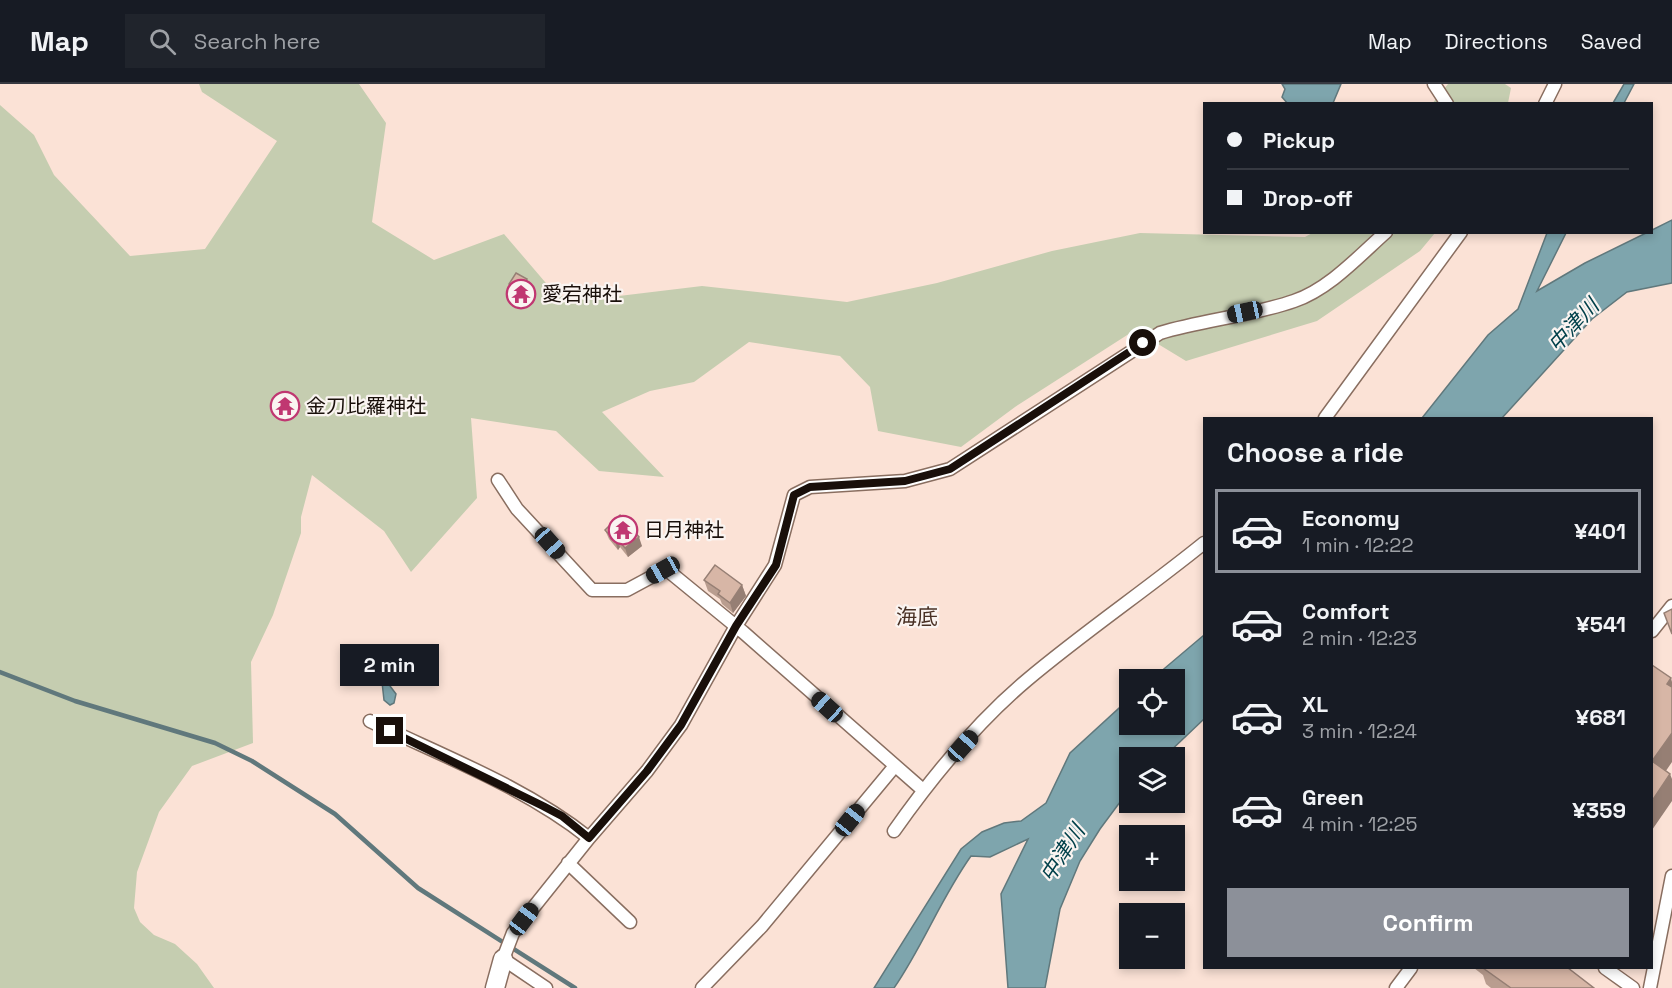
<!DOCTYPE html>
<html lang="en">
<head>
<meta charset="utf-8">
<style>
	:root { --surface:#171b24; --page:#20242c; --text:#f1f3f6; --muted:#9ea1a6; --line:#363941; --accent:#8c9099 }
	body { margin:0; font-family:"Space Grotesk","Noto Sans JP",sans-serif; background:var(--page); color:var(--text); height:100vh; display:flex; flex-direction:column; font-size:22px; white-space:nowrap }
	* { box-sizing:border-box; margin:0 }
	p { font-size:20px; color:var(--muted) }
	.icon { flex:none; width:33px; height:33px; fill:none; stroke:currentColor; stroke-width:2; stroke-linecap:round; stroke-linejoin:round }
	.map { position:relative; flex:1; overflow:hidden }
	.side { position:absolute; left:1203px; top:333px; width:450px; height:552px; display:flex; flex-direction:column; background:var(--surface); border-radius:0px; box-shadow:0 3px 9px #0003 }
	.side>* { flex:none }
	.hud { position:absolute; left:1203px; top:18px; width:450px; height:132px; border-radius:0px; box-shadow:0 3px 9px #0003; display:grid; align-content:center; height:132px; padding:0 24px; background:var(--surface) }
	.fabs { position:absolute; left:1119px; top:585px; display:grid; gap:12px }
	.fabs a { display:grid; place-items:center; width:66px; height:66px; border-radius:0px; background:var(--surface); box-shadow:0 3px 9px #0003; font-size:30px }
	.end { position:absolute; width:27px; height:27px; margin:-14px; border:8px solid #190f0a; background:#fff; box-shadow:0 0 0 3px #fff }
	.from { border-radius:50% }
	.bubble { position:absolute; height:42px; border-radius:0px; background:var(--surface); box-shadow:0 3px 9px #0003; font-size:20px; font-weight:700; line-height:42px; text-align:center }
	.car { position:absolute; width:18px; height:36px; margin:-18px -9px; border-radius:8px; box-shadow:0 0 4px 2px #0007; background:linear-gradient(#222 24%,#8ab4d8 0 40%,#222 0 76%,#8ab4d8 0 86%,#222 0) }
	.hud b { display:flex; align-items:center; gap:21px; height:57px; font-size:22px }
	.hud b+b { border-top:2px solid var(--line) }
	.hud i { width:15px; height:15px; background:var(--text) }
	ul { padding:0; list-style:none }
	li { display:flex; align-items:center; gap:18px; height:84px; margin:0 12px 9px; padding:0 12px; border:3px solid transparent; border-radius:0px }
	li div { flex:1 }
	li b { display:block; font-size:22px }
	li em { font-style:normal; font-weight:700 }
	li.on { border-color:var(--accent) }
	li>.icon { width:54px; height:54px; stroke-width:1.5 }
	h2 { padding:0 24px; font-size:27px; line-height:72px }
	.action { display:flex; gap:12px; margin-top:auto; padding:12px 24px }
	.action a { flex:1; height:69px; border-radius:0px; background:var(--accent); color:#fff; font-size:24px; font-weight:700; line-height:69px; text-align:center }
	header { display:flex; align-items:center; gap:36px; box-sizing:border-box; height:84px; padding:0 30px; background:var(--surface); border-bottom:2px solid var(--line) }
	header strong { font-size:28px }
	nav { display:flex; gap:33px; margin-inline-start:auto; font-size:21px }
	.search { width:420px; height:54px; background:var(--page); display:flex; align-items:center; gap:15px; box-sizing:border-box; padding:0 21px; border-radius:0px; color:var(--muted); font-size:22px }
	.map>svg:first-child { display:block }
	.green { fill:#c5cdb0 }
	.water { fill:#7ea5ad; stroke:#60787c; stroke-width:1.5 }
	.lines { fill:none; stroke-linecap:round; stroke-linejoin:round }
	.stream { stroke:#60787c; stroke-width:4.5 }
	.street-casing { stroke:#896e60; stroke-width:15 }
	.secondary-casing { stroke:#896e60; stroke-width:21 }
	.street { stroke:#fff; stroke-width:12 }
	.secondary { stroke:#fff; stroke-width:18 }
	.wall { fill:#b99d8f }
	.shaded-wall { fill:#967f74 }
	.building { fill:#d7b6a6; stroke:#967f74; stroke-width:1.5 }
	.route { stroke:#190f0a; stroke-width:8 }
	.labels { text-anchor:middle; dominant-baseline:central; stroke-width:4.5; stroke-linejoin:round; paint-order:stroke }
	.poi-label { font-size:20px; fill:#190f0a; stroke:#faf4f1; text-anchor:start }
	.water-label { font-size:21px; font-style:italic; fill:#00404a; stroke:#faf4f1 }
	.neighbourhood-label { font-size:21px; fill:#483024; stroke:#faf4f1 }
</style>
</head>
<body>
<header>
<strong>Map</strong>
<div class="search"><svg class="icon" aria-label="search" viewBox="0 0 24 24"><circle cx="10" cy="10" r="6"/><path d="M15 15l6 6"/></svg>Search here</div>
<nav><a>Map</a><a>Directions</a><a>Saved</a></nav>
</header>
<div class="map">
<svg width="1672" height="904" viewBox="0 0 1672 904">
	<rect width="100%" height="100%" fill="#fbe2d6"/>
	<!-- green -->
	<path class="green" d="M199,0H359L386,39L372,138L434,176L504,150L557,212L594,215L702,202L847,218L937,199L1052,167L1140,149L1305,153L1314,148L1435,149L1420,167L1317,237L1186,277L1135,246L1015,323L961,363L878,347L870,303L840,272L749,258L694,298L650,307L602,328L664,393L599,387L556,347L471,334L477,414L411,488L384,447L312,391L301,433V449L273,531L251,578L253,659L192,682L159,728L137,788L134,824L140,838L154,851L175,860L197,880L214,904H0V21L34,51L54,91L130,172L205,165L277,57L202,8Z
		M1448,0H1505L1511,4L1508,19L1432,20Z"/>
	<!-- water -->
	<path class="water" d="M1282,0H1341L1333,19L1288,20L1282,13L1285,5Z
		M1624,0H1634L1624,19H1613Z
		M1672,136V199L1627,208L1592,235L1502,334H1422L1488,251L1518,225L1547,149H1566L1537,207L1585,179L1646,149L1652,148V146Z
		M1204,551V635L1164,673L1130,674L1129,706L1100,745L1080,777L1060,825L1045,904H1008L1001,810L1028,755L990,773L971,772C941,814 923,862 894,904H874L961,765L982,748L1004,739L1021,737L1046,719L1070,669L1129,615L1130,640H1174V596L1152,595Z
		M394,575L399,581L390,592V602L396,610L394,619L390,621L384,616L382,598L385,587L379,586L377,598L373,593L372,584L380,577L383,582H388Z"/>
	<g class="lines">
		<!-- stream -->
		<path class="stream" d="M0,588L75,617L215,659L252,677L335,730L418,804L575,904"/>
		<!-- street casing -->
		<g class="street-casing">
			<path id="street" d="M1434,0L1447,20
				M1545,20L1555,0
				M1325,334L1461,148
				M498,396L517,425L592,506H627L666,485L743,548L923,706
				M1652,547L1672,522
				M370,637C443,672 525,703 589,754
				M894,747C932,693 976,639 1027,596C1084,548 1146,506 1204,459
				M568,779L630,838
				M1605,884L1633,904
				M546,904L503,875L513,849L589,754L647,687L681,641L736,542L775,481L794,411L810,403L905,397L950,385L1160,249C1203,236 1251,232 1294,217C1329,205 1358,173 1386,148
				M702,904L762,842L894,683
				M1396,904L1411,884
				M1650,904L1672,792"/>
		</g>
		<!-- secondary casing -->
		<g class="secondary-casing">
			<path id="secondary" d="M495,904L503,875"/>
		</g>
		<!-- street -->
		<use href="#street" class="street"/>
		<!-- secondary -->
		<use href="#secondary" class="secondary"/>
	</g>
	<!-- wall -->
	<path class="wall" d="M509,200L529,201L522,212L511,206Z
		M605,446L642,462L628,473L620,463L618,466L609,455Z
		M704,496L742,501L746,512L733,529L722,520L720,515L708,507Z
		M1474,884H1568L1594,904H1491L1486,900L1483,891Z"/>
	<!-- shaded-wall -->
	<path class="shaded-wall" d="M527,195L529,201L522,212L520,207Z
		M639,453L642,462L628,473L625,464Z
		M617,455L620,463L618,466L615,457Z
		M742,501L746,512L733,529L730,519Z
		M1671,594L1672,598V614L1667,600Z
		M1672,649V678L1659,697L1652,677Z
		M1670,690L1672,695V717L1652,746V717Z"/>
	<!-- building -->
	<path class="building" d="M516,189L527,195L520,207L509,200Z
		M620,431L639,453L625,464L617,455L615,457L605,446Z
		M715,481L742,501L730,519L718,510L720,507L704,496Z
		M1672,525V550L1664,529Z
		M1652,581L1671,594L1667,600L1672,603V649L1652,677L1670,690L1652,717Z
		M1483,884H1568L1594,904H1511Z"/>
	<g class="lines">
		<!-- route -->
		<path class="route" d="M390,647L543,722L562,732L589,754L647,687L681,641L736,542L776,481L794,411L810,403L905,397L950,385L1143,259"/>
	</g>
	<!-- icons -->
	<defs>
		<g id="temple-ring" transform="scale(1.5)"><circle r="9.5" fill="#faf4f1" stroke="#c03771" stroke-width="1.5"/><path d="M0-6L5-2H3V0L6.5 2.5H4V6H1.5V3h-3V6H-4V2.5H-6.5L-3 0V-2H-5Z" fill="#c03771"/></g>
	</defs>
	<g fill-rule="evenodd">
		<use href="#temple-ring" x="521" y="210"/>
		<use href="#temple-ring" x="285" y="322"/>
		<use href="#temple-ring" x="623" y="446"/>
	</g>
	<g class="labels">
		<!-- poi labels -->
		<g class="poi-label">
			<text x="542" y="210">愛宕神社</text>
			<text x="306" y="322">金刀比羅神社</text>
			<text x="644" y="446">日月神社</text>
		</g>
		<!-- water labels -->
		<g class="water-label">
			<text transform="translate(1573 241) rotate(-47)">中津川</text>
			<text transform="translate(1062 769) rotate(-57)">中津川</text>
		</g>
		<!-- neighbourhood labels -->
		<g class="neighbourhood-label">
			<text x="917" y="532">海底</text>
		</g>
	</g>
</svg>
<div class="fabs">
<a><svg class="icon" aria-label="locate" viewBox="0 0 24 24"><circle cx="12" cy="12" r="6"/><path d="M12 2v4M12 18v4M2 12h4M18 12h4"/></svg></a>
<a><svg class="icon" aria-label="layers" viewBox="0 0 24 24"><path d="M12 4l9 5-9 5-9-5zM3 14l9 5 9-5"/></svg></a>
<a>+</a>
<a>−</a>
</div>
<i class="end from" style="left:1143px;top:259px"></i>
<i class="end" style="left:390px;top:647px"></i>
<div class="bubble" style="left:340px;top:560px;width:99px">2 min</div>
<i class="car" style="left:1245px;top:228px;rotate:258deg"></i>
<i class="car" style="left:550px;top:459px;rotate:138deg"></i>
<i class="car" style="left:663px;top:486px;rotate:241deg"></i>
<i class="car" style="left:827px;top:623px;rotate:312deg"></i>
<i class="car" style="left:963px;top:662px;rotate:42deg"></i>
<i class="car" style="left:850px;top:736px;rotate:39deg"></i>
<i class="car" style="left:524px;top:835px;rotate:37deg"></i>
<div class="hud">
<b><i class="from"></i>Pickup</b>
<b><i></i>Drop-off</b>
</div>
<section class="side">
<h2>Choose a ride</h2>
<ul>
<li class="on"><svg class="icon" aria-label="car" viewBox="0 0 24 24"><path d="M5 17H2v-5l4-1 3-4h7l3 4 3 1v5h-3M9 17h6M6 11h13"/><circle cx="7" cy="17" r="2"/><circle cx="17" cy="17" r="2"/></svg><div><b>Economy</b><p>1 min · 12:22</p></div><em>¥401</em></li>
<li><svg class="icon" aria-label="car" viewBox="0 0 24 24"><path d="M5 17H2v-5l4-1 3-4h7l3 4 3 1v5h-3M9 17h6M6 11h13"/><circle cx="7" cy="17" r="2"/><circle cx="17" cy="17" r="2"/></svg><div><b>Comfort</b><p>2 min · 12:23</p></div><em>¥541</em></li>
<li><svg class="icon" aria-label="car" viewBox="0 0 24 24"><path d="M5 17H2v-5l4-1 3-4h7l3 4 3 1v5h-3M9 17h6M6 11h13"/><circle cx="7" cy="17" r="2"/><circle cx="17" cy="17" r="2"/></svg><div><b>XL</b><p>3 min · 12:24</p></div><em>¥681</em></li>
<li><svg class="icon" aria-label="car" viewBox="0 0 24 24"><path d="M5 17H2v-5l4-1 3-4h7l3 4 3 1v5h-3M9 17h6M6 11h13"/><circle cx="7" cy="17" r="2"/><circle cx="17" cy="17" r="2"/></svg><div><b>Green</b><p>4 min · 12:25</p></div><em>¥359</em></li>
</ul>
<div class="action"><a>Confirm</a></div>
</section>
</div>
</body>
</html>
